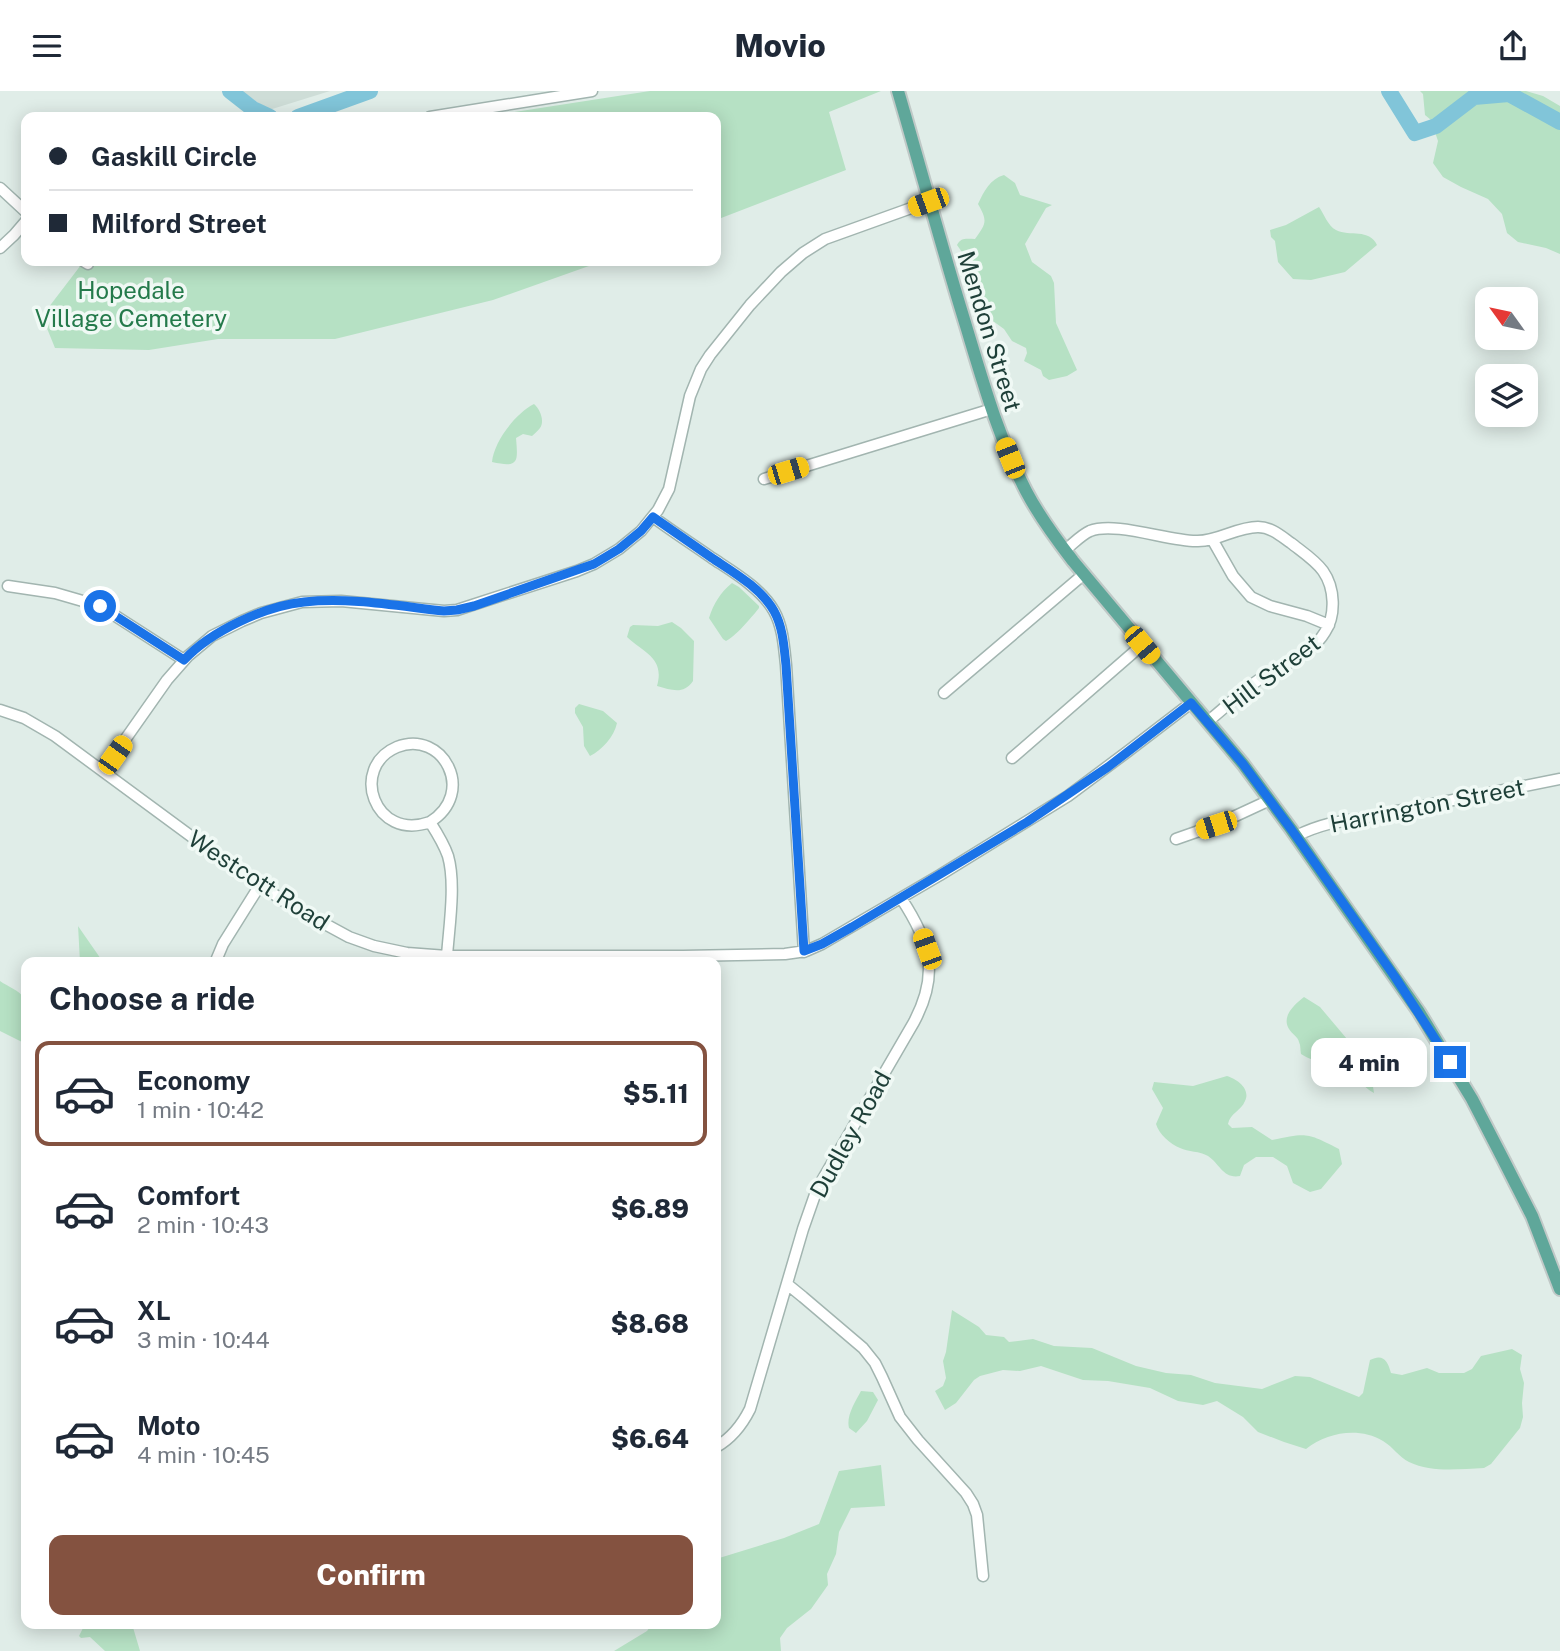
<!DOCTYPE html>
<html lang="en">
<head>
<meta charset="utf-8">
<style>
	:root { --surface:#fff; --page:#f2f2f3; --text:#1f2937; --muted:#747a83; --line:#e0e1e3; --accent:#845240 }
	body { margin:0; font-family:"Public Sans",sans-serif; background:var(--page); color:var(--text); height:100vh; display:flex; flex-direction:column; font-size:26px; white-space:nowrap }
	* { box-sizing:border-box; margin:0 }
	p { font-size:23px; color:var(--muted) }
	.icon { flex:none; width:38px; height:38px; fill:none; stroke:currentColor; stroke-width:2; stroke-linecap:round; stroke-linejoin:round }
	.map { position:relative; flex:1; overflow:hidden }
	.details { position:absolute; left:21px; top:866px; width:700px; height:672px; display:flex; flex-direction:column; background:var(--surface); border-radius:14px; box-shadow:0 4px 18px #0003 }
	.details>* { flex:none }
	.banner { position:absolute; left:21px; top:21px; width:700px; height:154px; border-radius:14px; box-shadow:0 4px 18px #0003; display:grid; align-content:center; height:154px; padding:0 28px; background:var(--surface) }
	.needle { width:46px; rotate:303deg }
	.tools { position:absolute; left:1475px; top:196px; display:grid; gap:14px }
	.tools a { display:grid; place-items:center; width:63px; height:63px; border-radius:14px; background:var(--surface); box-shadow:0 4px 18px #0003; font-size:35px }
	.end { position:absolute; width:32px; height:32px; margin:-16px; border:9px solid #1a73e8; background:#fff; box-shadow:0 0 0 4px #fff }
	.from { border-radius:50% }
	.bubble { position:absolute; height:49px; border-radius:14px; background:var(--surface); box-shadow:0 4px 18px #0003; font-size:23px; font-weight:800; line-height:49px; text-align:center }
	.car { position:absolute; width:21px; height:42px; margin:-21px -10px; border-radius:9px; box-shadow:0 0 5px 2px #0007; background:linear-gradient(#f5c518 24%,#345 0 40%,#f5c518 0 76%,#345 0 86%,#f5c518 0) }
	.banner b { display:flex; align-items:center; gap:24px; height:66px; font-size:26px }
	.banner b+b { border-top:2px solid var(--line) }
	.banner i { width:18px; height:18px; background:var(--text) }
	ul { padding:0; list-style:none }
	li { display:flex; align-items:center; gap:21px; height:105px; margin:0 14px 10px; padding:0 14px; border:4px solid transparent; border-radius:14px }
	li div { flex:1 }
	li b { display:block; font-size:26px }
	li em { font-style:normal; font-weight:800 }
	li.selected { border-color:var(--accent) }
	li>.icon { width:63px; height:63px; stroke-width:1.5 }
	h2 { padding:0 28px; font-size:32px; line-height:84px }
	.primary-button { display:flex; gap:14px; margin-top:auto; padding:14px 28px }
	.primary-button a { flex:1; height:80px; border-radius:14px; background:var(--accent); color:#fff; font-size:28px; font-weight:800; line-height:80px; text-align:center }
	header { display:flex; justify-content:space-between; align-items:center; height:91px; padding:0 28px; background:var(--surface); font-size:32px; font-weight:800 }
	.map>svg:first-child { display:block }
	.built { fill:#ceddd7 }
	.green { fill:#b6e1c4 }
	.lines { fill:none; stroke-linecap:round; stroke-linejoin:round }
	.river { stroke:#81c5d9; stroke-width:16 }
	.minor-casing { stroke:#a2b5b0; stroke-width:13 }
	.major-casing { stroke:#c0c9c7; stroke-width:16 }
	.minor { stroke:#fff; stroke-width:10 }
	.major { stroke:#5fa79a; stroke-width:12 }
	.route { stroke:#1a73e8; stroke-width:9 }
	.labels { text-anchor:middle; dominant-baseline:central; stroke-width:7; stroke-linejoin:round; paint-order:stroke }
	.park-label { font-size:24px; fill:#247a4b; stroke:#f0f9f5 }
	.street-label { font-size:24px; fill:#1e3f38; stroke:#f0f9f5 }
</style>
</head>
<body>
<header><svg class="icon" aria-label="menu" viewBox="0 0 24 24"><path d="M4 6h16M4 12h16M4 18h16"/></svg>Movio<svg class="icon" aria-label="share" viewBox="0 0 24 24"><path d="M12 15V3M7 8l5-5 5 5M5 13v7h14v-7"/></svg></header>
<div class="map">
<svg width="1560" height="1560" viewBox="0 0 1560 1560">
	<rect width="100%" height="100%" fill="#e0ede8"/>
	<!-- built -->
	<path class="built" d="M241,0H330L269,19Z"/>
	<!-- green -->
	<path class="green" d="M650,0H881L829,21L846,79L716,129V26H483Z
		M1420,0H1526L1543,5L1560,15V163L1546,157L1518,151L1507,142L1502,123L1488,108L1461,96L1443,86L1433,72L1438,50L1431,29L1425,24L1423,3Z
		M1004,84L1015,92L1020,104L1052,114L1046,117L1025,153L1032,171L1051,185L1054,192L1056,232L1077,279L1067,285L1049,289L1043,285L1041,279L1024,270L1027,262L1026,257L1012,250L1004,238L986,225L967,188L969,177L964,164L957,154C961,146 967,148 975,148C986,133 988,130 978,113C984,100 990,88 1004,84Z
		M1319,116C1324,123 1328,135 1336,139C1350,146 1369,137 1377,154L1345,181L1311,189L1293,188L1278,171L1275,150L1271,146L1270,139L1286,134Z
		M84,170H603L493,209L335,248H218L149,259L55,257L42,225Z
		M534,313C540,318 545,330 540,337C538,340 535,342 532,345L523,343L516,347C518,371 519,377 492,371C494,350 516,322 534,313Z
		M732,492L739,496L759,515V517C751,527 735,546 726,550L723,548L709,527C714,512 720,502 732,492Z
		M672,531L681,537L694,550L693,590C683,604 672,599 657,595C665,567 644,562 627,546L630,536L633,534L658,535Z
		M579,613L603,620L617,632C614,646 602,659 590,665L584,655L583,636L575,622V617Z
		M78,834V835L103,871H80Z
		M0,890C7,895 20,900 24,907C30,915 24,927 25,936C25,942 26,947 26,953L0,940Z
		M1304,906L1320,916L1347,948L1354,968L1372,989L1374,1002C1362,996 1357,984 1344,978C1329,971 1316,973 1301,963C1300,959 1301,955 1299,951C1298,946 1292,943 1289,938C1281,925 1295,913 1304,906Z
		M1227,985C1237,988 1251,998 1245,1010C1241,1020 1230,1022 1228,1033L1232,1037L1252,1036L1272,1049C1307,1042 1306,1041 1339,1058L1342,1073L1321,1098L1310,1101L1293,1092L1287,1075L1273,1066H1256L1244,1074L1240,1085C1223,1088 1220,1073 1208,1065C1200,1060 1188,1061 1180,1057C1170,1053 1159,1043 1156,1033L1163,1017L1152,998L1154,991L1193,995Z
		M952,1219L979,1236L986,1244L1004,1246L1009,1251L1033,1248L1054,1255L1092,1257L1136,1275L1166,1282L1191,1284L1215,1292L1262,1298L1295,1285L1310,1286L1359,1306L1363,1302L1370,1269C1383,1262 1388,1270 1391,1282L1402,1284L1427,1277L1439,1282H1464L1472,1278L1481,1265L1512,1258L1522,1264L1520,1278L1524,1292L1522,1312L1523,1326L1520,1337L1491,1373L1484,1377C1459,1378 1432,1382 1409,1371C1399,1366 1393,1356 1383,1350C1359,1336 1328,1341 1306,1358L1284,1351L1258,1341L1243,1326L1217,1310L1203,1314L1178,1310L1150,1297L1108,1290L1083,1289L1041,1275L1020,1280L1003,1279L980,1285L974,1289L956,1312L945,1319L935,1300L943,1295L946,1287L943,1270L946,1261Z
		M861,1300L873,1301L878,1309L867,1330L856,1342L849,1337C846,1325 855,1311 861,1300Z
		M881,1374L885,1415L851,1417L839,1441L836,1463L827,1483L828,1494L811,1518L787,1537L780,1547L781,1560H614L647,1540L652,1533H716V1468L784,1447L819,1433L839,1380Z
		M85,1533H132L140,1560H105L90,1546L81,1547L79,1545Z"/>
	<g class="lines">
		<!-- river -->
		<path class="river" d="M230,0L253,18L270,26
			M1389,0L1415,42L1436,35L1474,6L1509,3L1560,31
			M298,26L370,0"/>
		<!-- minor casing -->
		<g class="minor-casing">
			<path id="minor" d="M430,26L592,0
				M0,97L26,121
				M0,157L14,144L26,130
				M83,170L88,173
				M764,388L992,318
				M653,426C672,440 692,453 712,467C733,481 761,497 774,520C783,536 784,556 786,574L804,861
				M1212,448L1233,485L1251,506L1270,515L1307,525L1329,534
				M1065,459C1073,453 1081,444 1090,440C1115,430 1168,450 1196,450C1217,451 1236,436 1258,436C1271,436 1281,445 1291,452C1301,460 1315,469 1323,480C1335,497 1336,524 1325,541C1311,565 1279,575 1257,590C1239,602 1224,618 1207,631
				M8,495L55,502L100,515L184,569
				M944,602L1084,483
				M0,619L24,627L55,645L226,771L290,814L349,846L374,855L407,862L447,865H683L785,863L806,860L822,853L940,784L1068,705L1127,661L1191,612
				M1012,667L1142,554
				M103,680L167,589L188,565L212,545L242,530L261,522L302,511L341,510L444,520L457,519L577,480L594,473L619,458L641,440L658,419L669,398L690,305L701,278L710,264L750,214L781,181L803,162L825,148L928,111
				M430,731C477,702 443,638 397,656C349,676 374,751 430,731C437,742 444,753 448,765C456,793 449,836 447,865
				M1296,745C1321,733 1335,731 1362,727L1560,688
				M1176,748L1216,734L1270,709
				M215,872L223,853L260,794
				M787,1193L803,1206L863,1257L875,1272L882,1286L900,1326L918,1349L966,1402L973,1413L977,1424L983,1485
				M716,1356C732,1347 742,1334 750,1318L803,1138L817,1098L914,931C940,882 930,851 901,807"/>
		</g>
		<!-- major casing -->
		<g class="major-casing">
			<path id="major" d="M898,0C920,75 940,150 963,225C981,284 997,344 1026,400C1039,425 1056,448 1073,470L1243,673L1291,738L1419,921L1472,1008L1503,1068L1532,1125L1560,1198"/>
		</g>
		<!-- minor -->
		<use href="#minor" class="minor"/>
		<!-- major -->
		<use href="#major" class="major"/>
	</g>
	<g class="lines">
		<!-- route -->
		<path class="route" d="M100,515L184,569C211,540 265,515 304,511C350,506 398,515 444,520L457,519L474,515L594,473L619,458L641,440L653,426C673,440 692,453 712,467C733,481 761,497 774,520C783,536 784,556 786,574L804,860L822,853L852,836L1027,731L1108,676L1191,612L1243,673L1291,738L1395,886L1450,971"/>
	</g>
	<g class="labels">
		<!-- park labels -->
		<g class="park-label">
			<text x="131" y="199">Hopedale<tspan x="131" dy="28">Village Cemetery</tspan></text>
		</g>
		<!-- street labels -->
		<g class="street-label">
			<text transform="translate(990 240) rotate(73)">Mendon Street</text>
			<text transform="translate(1271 583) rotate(-37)">Hill Street</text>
			<text transform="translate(1427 714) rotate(-11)">Harrington Street</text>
			<text transform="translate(259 789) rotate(33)">Westcott Road</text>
			<text transform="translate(850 1043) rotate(-61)">Dudley Road</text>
		</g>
	</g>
</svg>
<div class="tools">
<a><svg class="needle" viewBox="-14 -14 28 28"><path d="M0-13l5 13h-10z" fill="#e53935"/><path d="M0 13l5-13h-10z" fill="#747a83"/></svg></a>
<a><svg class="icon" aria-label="layers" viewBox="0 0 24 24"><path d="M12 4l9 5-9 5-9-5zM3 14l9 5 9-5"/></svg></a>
</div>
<i class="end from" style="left:100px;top:515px"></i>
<i class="end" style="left:1450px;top:971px"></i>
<div class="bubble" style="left:1311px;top:947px;width:116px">4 min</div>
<i class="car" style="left:928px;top:111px;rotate:250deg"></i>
<i class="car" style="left:1010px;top:367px;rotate:338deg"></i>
<i class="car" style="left:788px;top:380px;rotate:73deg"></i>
<i class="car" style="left:1142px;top:554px;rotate:140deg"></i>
<i class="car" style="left:115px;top:664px;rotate:35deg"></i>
<i class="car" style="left:1216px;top:734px;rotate:252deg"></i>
<i class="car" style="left:927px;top:858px;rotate:340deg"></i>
<div class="banner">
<b><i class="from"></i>Gaskill Circle</b>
<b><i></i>Milford Street</b>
</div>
<section class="details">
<h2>Choose a ride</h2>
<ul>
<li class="selected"><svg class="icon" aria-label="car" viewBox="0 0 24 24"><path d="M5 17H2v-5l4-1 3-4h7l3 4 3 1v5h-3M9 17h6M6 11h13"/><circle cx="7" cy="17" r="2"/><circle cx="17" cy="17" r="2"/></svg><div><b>Economy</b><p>1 min · 10:42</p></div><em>$5.11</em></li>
<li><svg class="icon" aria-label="car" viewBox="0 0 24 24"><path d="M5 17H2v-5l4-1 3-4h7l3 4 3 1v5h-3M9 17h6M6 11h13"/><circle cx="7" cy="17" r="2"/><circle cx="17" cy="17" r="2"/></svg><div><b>Comfort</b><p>2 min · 10:43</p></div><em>$6.89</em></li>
<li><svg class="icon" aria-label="car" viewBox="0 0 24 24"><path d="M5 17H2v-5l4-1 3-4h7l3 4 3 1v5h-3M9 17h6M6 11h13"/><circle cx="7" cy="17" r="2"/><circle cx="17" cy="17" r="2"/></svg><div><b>XL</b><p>3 min · 10:44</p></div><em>$8.68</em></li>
<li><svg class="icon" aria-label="car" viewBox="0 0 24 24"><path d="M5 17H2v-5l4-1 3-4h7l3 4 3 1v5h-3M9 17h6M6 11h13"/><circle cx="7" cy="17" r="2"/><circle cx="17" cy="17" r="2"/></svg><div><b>Moto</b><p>4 min · 10:45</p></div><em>$6.64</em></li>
</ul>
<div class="primary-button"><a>Confirm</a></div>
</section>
</div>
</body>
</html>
